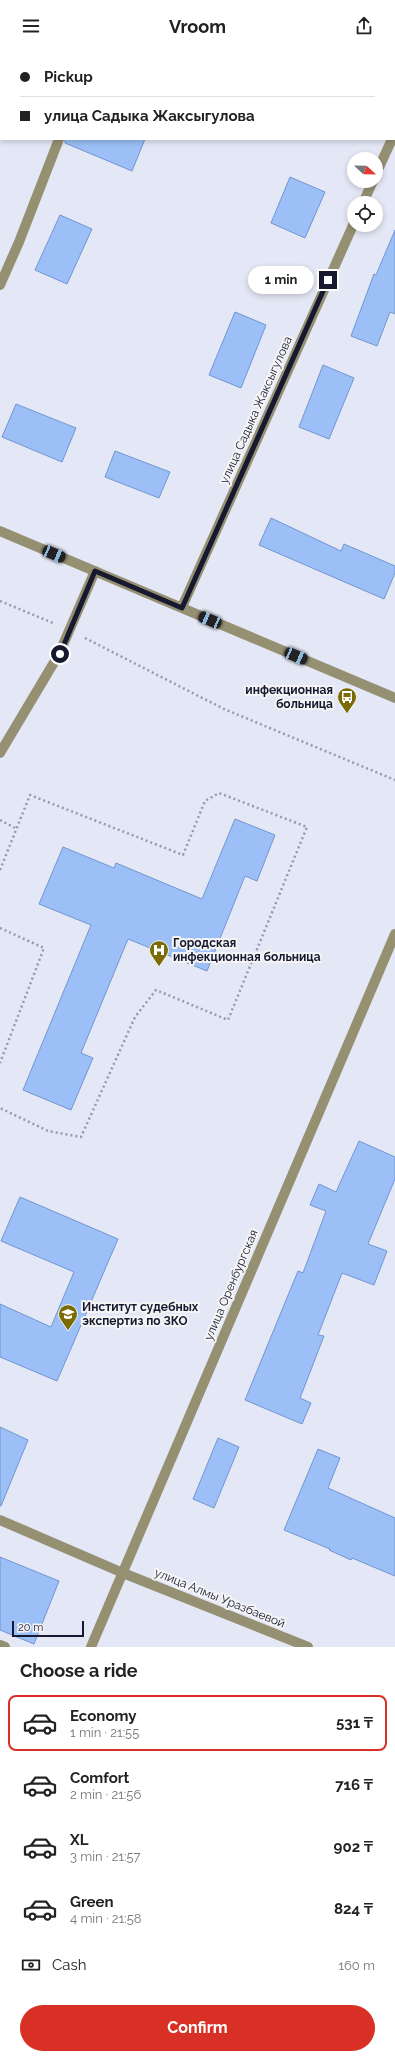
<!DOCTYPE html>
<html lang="en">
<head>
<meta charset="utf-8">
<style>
	:root { --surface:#fff; --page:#f2f2f2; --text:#222; --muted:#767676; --line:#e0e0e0; --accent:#d93025 }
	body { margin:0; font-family:Raleway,sans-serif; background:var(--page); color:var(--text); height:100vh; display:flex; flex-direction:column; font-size:15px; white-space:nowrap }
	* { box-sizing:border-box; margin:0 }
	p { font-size:13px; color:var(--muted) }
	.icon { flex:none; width:22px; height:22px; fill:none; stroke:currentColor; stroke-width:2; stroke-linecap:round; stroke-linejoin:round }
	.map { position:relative; height:1595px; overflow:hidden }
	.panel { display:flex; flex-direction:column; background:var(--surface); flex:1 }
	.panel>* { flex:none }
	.hud { position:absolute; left:0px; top:0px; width:395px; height:88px; box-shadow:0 2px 6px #0003; display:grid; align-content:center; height:88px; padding:0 20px; background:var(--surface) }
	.needle { width:26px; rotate:112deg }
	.buttons { position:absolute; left:347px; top:100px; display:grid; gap:8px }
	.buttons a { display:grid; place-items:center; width:36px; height:36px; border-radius:50%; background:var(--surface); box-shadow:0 2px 6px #0003; font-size:20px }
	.scale { position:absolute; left:12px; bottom:10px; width:72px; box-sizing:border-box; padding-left:4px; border:2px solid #171931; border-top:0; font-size:11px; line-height:14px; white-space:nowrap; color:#171931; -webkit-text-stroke:3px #f5f5f5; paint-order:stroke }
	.end { position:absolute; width:18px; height:18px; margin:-9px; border:5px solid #171931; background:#fff; box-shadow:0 0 0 2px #fff }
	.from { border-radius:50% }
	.bubble { position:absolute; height:28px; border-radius:14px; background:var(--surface); box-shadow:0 2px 6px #0003; font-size:13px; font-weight:700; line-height:28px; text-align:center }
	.car { position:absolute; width:12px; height:24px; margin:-12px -6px; border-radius:5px; box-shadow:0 0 3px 1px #0007; background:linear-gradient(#222 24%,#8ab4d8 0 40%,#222 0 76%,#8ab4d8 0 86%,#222 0) }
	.hud b { display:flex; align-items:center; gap:14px; height:38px; font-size:15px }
	.hud b+b { border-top:1px solid var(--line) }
	.hud i { width:10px; height:10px; background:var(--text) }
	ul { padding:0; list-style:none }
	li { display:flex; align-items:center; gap:12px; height:56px; margin:0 8px 6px; padding:0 12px; border:2px solid transparent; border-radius:8px }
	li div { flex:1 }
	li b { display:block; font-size:15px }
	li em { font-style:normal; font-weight:700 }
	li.active { border-color:var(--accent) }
	li>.icon { width:36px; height:36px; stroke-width:1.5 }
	h2 { padding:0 20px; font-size:18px; line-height:48px }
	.pay { display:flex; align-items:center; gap:10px; height:44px; padding:0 20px; font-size:15px }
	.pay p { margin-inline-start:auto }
	.action { display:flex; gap:8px; margin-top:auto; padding:8px 20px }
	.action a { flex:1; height:46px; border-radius:24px; background:var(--accent); color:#fff; font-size:16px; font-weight:700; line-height:46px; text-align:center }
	header { display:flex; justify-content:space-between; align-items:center; height:52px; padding:0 20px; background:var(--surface); font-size:18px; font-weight:700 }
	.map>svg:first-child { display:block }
	.building { fill:#9bbff6; stroke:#7196cf }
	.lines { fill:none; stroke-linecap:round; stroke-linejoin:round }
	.path { stroke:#9799ab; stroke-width:2.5; stroke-dasharray:2 3; stroke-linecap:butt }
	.service { stroke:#969073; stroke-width:10 }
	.minor { stroke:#969073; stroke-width:10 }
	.tertiary { stroke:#969073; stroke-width:10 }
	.route { stroke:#171931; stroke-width:5 }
	.labels { text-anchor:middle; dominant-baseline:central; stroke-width:4; stroke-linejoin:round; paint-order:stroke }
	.street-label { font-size:12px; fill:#171931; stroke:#f5f5f5 }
	.poi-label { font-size:12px; font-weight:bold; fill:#171931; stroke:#f5f5f5; text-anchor:start }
</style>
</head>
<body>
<header><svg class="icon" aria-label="menu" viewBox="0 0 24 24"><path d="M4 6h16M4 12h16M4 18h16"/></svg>Vroom<svg class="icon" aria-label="share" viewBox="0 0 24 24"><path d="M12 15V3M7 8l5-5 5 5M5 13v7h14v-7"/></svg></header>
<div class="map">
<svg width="395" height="1595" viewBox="0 0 395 1595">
	<rect width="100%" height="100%" fill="#e4e7f5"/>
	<!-- building -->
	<path class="building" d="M65,87H145L132,119L65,91Z
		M290,125L325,140L305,186L271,171Z
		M60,163L92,177L67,232L35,218Z
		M395,178V262L390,260L377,294L351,284L374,222L376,223Z
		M235,260L266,273L241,336L209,323Z
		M323,313L354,326L329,387L299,375Z
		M16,352L76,376L62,410L2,385Z
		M115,399L170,420L159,446L105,425Z
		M271,466L341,499L344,492L395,514V521L384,547L259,493Z
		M235,767L275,783L257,829L245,824L207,919L128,887L81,1001L93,1006L71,1058L23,1038L91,873L39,852L63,795L114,816L116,811L202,847Z
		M359,1089L395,1105V1127L368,1192L387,1199L374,1233L342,1221L318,1283L324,1284L300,1346L311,1351L302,1372L245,1348L298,1219L303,1221L326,1159L310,1153L319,1132L336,1140Z
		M20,1145L118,1187L57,1329L0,1305V1252L51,1275L74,1220L1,1189Z
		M0,1375L28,1388L1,1454H0Z
		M218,1386L239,1395L214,1456L193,1447Z
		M318,1397L340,1406L328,1436L395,1466V1524L352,1506L351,1508L329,1498L330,1497L284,1478Z
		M0,1505L59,1529L34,1592L0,1578Z"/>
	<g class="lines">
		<!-- path -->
		<path class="path" d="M0,549L53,571
			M85,586L224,657L395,728
			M0,768L17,777
			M0,818L30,743L183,803L205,749L219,741L307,775L228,968L156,938L135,965L81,1085L48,1079L0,1056
			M0,876L44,896L0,1011"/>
		<!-- service -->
		<path class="service" d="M0,701L59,602L95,519
			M0,1468L123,1521
			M0,1593L5,1595"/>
		<!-- minor -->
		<path class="minor" d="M92,1V0
			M376,122L392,87
			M363,151L373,129
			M0,233L19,190L59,87
			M182,555L354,171
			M123,1521L308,1595
			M91,1595L395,882"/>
		<!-- tertiary -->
		<path class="tertiary" d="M0,479L395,646"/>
	</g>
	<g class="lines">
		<!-- route -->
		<path class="route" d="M60,602L95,519L182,556L328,228"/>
	</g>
	<!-- icons -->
	<defs>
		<g id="bus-pin" transform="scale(1)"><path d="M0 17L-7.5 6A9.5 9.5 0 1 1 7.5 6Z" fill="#7b6b04" stroke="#f5f5f5"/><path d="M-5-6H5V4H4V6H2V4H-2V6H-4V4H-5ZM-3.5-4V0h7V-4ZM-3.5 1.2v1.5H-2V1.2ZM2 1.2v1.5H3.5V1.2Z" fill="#fff"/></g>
		<g id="hospital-pin" transform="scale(1)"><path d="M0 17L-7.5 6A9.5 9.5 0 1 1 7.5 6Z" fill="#7b6b04" stroke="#f5f5f5"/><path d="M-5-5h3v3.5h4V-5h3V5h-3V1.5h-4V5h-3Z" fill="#fff"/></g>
		<g id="university-pin" transform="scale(1)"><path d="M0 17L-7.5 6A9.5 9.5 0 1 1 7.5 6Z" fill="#7b6b04" stroke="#f5f5f5"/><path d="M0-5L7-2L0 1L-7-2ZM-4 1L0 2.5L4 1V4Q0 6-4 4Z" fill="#fff"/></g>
	</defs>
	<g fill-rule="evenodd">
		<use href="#bus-pin" x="347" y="645"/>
		<use href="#hospital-pin" x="159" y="898"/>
		<use href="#university-pin" x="68" y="1262"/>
	</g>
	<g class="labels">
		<!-- street labels -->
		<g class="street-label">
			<text transform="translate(256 358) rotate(-66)">улица Садыка Жаксыгулова</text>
			<text transform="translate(231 1233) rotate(-67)">улица Оренбургская</text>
			<text transform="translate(220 1546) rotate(22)">улица Алмы Уразбаевой</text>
		</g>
		<!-- poi labels -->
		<g class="poi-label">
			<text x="333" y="638" text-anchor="end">инфекционная<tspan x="333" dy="14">больница</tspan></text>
			<text x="173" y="891">Городская<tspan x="173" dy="14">инфекционная больница</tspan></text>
			<text x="82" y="1255">Институт судебных<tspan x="82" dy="14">экспертиз по ЗКО</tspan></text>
		</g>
	</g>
</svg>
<div class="buttons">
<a><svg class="needle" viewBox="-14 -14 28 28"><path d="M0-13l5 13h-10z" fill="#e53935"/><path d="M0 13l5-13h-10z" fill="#767676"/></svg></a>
<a><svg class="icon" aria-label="locate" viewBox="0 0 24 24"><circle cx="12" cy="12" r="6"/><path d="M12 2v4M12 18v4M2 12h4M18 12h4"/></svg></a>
</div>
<div class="scale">20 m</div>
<i class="end from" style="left:60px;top:602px"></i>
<i class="end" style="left:328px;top:228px"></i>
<div class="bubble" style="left:248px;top:214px;width:66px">1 min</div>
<i class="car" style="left:54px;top:502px;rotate:113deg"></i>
<i class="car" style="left:210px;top:568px;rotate:293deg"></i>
<i class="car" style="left:296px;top:604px;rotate:113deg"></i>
<div class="hud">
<b><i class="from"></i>Pickup</b>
<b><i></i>улица Садыка Жаксыгулова</b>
</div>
</div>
<section class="panel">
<h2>Choose a ride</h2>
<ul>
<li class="active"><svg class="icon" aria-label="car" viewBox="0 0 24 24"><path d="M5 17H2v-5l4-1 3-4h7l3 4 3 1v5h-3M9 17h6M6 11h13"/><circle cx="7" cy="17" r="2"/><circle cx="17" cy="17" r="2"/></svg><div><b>Economy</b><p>1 min · 21:55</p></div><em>531 ₸</em></li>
<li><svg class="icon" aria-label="car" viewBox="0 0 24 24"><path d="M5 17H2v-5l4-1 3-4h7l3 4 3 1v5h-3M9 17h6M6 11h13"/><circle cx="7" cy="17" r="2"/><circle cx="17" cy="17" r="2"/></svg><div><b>Comfort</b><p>2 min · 21:56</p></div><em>716 ₸</em></li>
<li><svg class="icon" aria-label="car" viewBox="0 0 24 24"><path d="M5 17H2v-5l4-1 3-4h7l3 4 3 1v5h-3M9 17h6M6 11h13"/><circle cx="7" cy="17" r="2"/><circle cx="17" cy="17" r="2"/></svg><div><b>XL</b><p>3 min · 21:57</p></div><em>902 ₸</em></li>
<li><svg class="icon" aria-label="car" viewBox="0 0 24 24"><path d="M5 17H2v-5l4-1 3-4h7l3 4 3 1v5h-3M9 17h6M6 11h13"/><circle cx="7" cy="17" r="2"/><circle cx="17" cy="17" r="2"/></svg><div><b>Green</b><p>4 min · 21:58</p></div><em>824 ₸</em></li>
</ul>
<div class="pay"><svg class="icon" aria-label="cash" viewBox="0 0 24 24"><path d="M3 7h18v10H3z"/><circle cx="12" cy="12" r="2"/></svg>Cash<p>160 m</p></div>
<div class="action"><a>Confirm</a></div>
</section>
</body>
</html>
